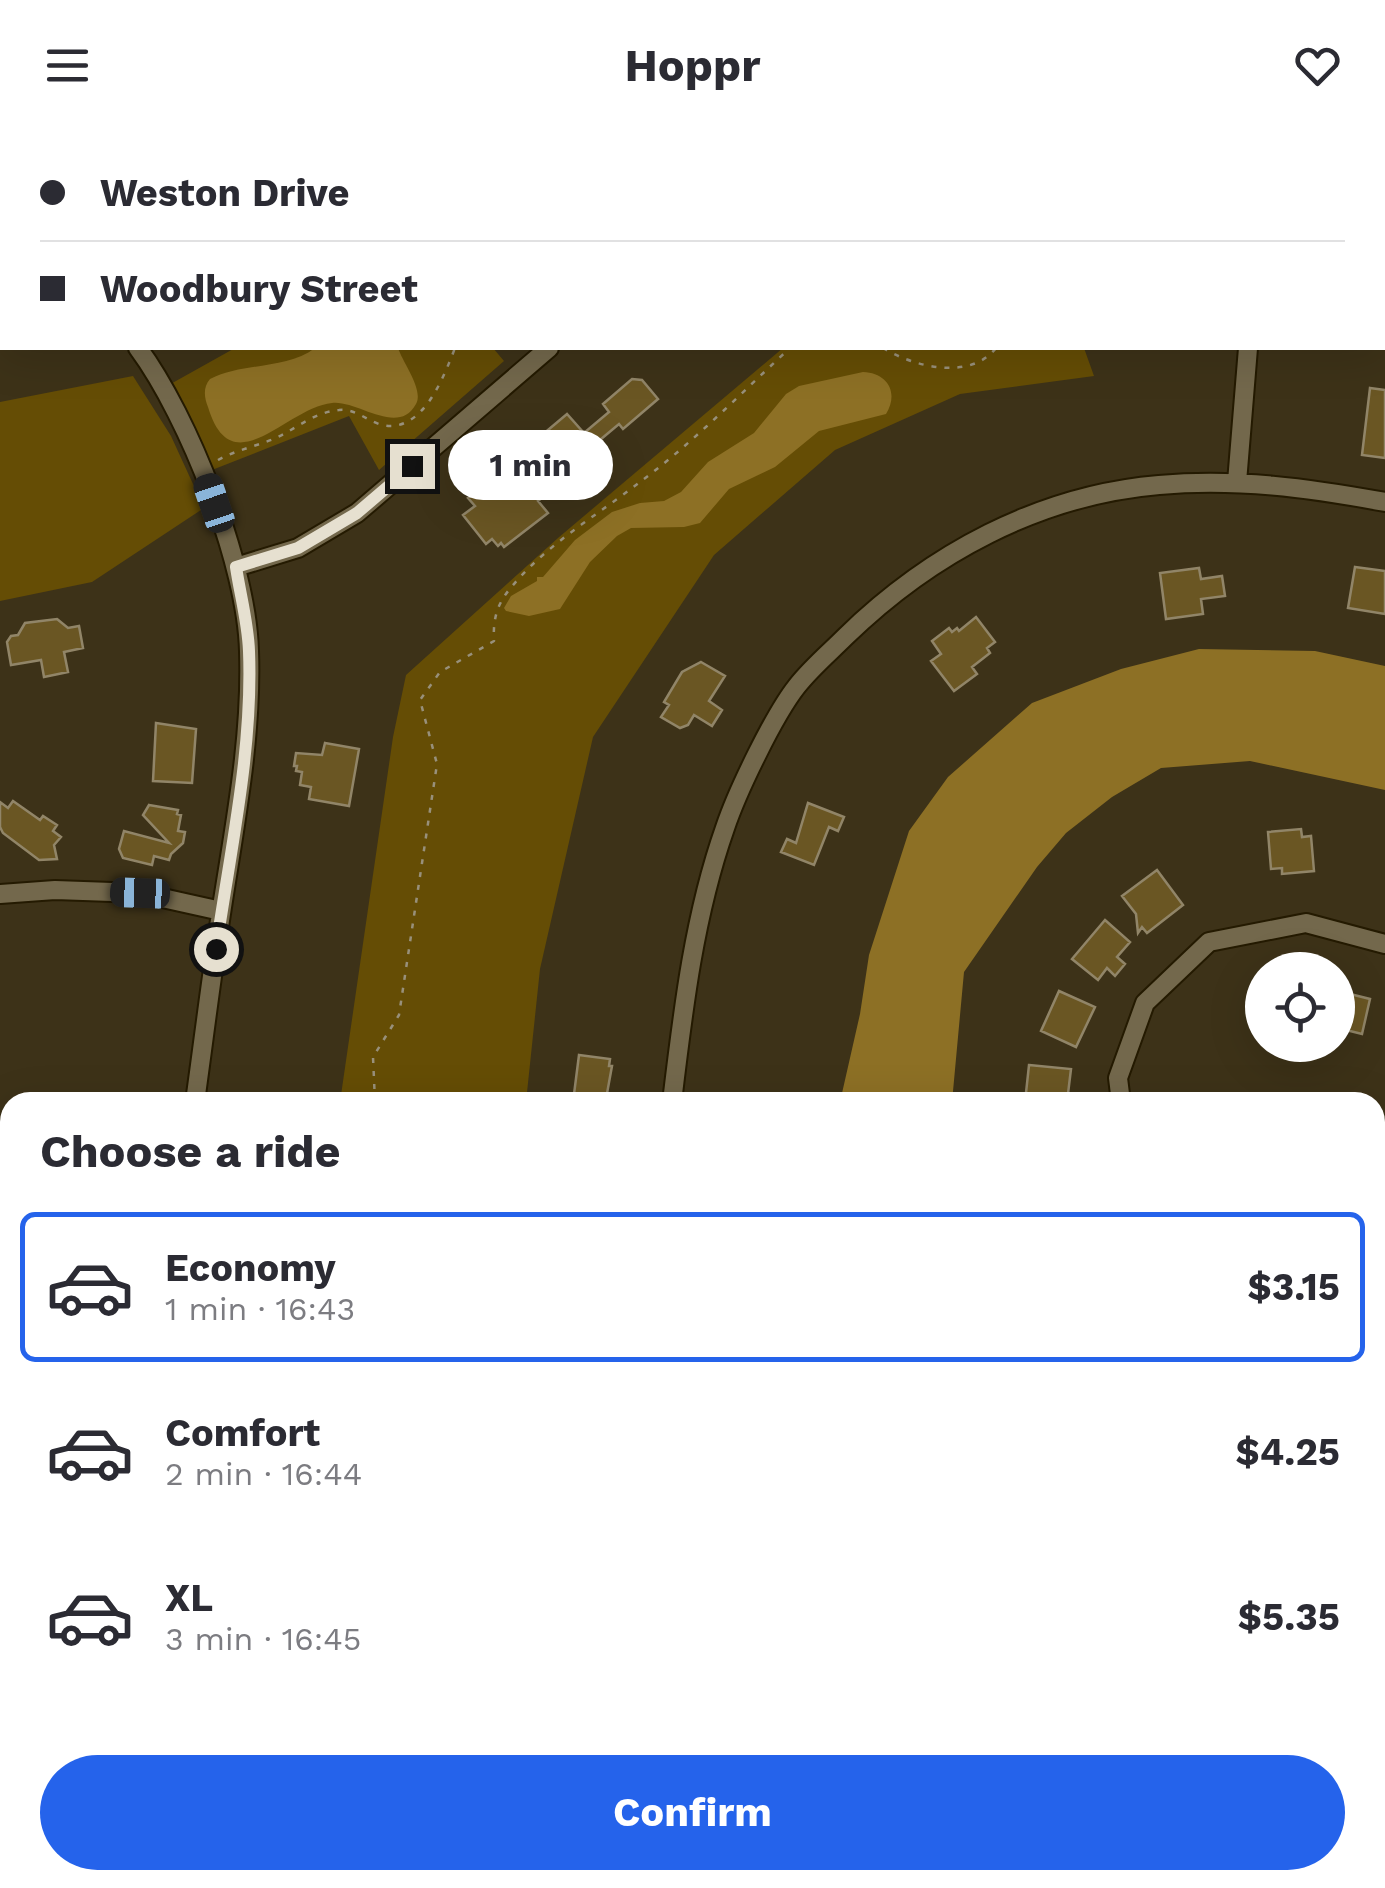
<!DOCTYPE html>
<html lang="en">
<head>
<meta charset="utf-8">
<style>
	:root { --surface:#fff; --page:#f2f2f3; --text:#2b2b33; --muted:#7c7c81; --line:#e1e1e2; --accent:#2563eb }
	body { margin:0; font-family:"Work Sans",sans-serif; background:var(--page); color:var(--text); height:100vh; display:flex; flex-direction:column; font-size:38px; white-space:nowrap }
	* { box-sizing:border-box; margin:0 }
	p { font-size:32px; color:var(--muted) }
	.icon { flex:none; width:55px; height:55px; fill:none; stroke:currentColor; stroke-width:2; stroke-linecap:round; stroke-linejoin:round }
	.map { position:relative; flex:1; overflow:hidden }
	.sheet { position:absolute; left:0px; top:962px; width:1385px; height:798px; display:flex; flex-direction:column; background:var(--surface); border-radius:30px 30px 0 0; box-shadow:0 10px 40px #0002 }
	.sheet>* { flex:none }
	.top-card { position:absolute; left:0px; top:0px; width:1385px; height:220px; box-shadow:0 10px 40px #0002; display:grid; align-content:center; height:220px; padding:0 40px; background:var(--surface) }
	.fabs { position:absolute; left:1245px; top:822px; display:grid; gap:20px }
	.fabs a { display:grid; place-items:center; width:110px; height:110px; border-radius:50%; background:var(--surface); box-shadow:0 10px 40px #0002; font-size:50px }
	.end { position:absolute; width:45px; height:45px; margin:-22px; border:12px solid #e6e0d0; background:#111; box-shadow:0 0 0 5px #111 }
	.from { border-radius:50% }
	.bubble { position:absolute; height:70px; border-radius:35px; background:var(--surface); box-shadow:0 10px 40px #0002; font-size:32px; font-weight:700; line-height:70px; text-align:center }
	.car { position:absolute; width:30px; height:60px; margin:-30px -15px; border-radius:12px; box-shadow:0 0 8px 2px #0007; background:linear-gradient(#222 24%,#8ab4d8 0 40%,#222 0 76%,#8ab4d8 0 86%,#222 0) }
	.top-card b { display:flex; align-items:center; gap:35px; height:95px; font-size:38px }
	.top-card b+b { border-top:2px solid var(--line) }
	.top-card i { width:25px; height:25px; background:var(--text) }
	ul { padding:0; list-style:none }
	li { display:flex; align-items:center; gap:30px; height:150px; margin:0 20px 15px; padding:0 20px; border:5px solid transparent; border-radius:15px }
	li div { flex:1 }
	li b { display:block; font-size:38px }
	li em { font-style:normal; font-weight:700 }
	li.current { border-color:var(--accent) }
	li>.icon { width:90px; height:90px; stroke-width:1.5 }
	h2 { padding:0 40px; font-size:45px; line-height:120px }
	.action { display:flex; gap:20px; margin-top:auto; padding:20px 40px }
	.action a { flex:1; height:115px; border-radius:60px; background:var(--accent); color:#fff; font-size:40px; font-weight:700; line-height:115px; text-align:center }
	header { display:flex; justify-content:space-between; align-items:center; height:130px; padding:0 40px; background:var(--surface); font-size:45px; font-weight:700 }
	.map>svg:first-child { display:block }
	.green { fill:#654d05 }
	.water { fill:#8d7025 }
	.building { fill:#6a5623; stroke:#918568; stroke-width:2.5 }
	.lines { fill:none; stroke-linecap:round; stroke-linejoin:round }
	.minor-casing { stroke:#241a01; stroke-width:22 }
	.path { stroke:#98907b; stroke-width:2.5; stroke-dasharray:5 8; stroke-linecap:butt }
	.minor { stroke:#73684c; stroke-width:18 }
	.route { stroke:#e6e0d0; stroke-width:12 }
</style>
</head>
<body>
<header><svg class="icon" aria-label="menu" viewBox="0 0 24 24"><path d="M4 6h16M4 12h16M4 18h16"/></svg>Hoppr<svg class="icon" aria-label="heart" viewBox="0 0 24 24"><path d="M12 20l-8-8c-3-5 5-10 8-4 3-6 11-1 8 4z"/></svg></header>
<div class="map">
<svg width="1385" height="1758" viewBox="0 0 1385 1758">
	<rect width="100%" height="100%" fill="#3d3218"/>
	<!-- green -->
	<path class="green" d="M235,218H493L504,231L379,340L349,286L212,340L167,256Z
		M783,218H1084L1094,246L960,264L835,320L714,425L593,607L540,839L526,972H340L393,607L406,545L558,408Z
		M133,246L171,306L204,378L92,452L0,471V272Z
		M10,1530V1750H131L134,1758H0V1532Z
		M544,1750H709L715,1758H546Z"/>
	<!-- water -->
	<path class="water" d="M315,218H398C403,233 424,260 416,274C398,307 358,270 332,273C287,277 232,357 208,277C204,267 203,257 210,249C243,232 286,240 315,218Z
		M863,242C888,243 899,263 886,284L819,301L775,337L729,359L700,393L684,397L631,398L617,406L590,432L560,479L529,486L506,481L504,478L511,466L537,451V447H543L575,410L612,382L640,373L664,371L681,362L708,332L754,303L786,264L799,256Z
		M1199,519L1315,521L1385,536V660L1250,631L1161,638L1112,667L1066,703L1037,737L964,842L952,972H840L860,884L869,825L909,701L948,647L1032,573L1121,539Z
		M1090,1750H1240L1248,1758H1098Z"/>
	<!-- building -->
	<path class="building" d="M632,249L642,250L658,269L623,299L619,294L594,315L601,323L570,346L572,349L561,359L557,355L538,371L548,383L504,417L501,413L498,416L492,409L486,414L463,385L475,376L468,368L471,366L464,356L490,333L514,360L533,346L530,343L537,338L523,321L567,284L584,303L609,282L603,274Z
		M1370,258L1385,260V328L1362,325Z
		M1355,437L1385,441V484L1348,478Z
		M1199,438L1201,449L1222,446L1225,466L1201,469L1203,484L1166,489L1160,443Z
		M976,487L995,512L987,518L990,523L972,537L977,544L954,561L931,531L941,524L932,511L949,498L952,502L957,498L959,501Z
		M57,489L68,498L79,496L83,518L64,522L68,542L44,547L41,530L11,535L7,512L11,506L18,505L25,493Z
		M701,532L725,546L709,571L722,580L712,596L694,585L688,595L680,598L661,587L669,575L664,572L682,542Z
		M156,593L196,599L192,653L153,651Z
		M325,613L359,619L349,676L309,669L311,657L300,655L302,642L296,641L297,636H294L296,623L322,625Z
		M13,671L40,690L43,686L57,695L53,701L61,707L54,715L57,729L39,730L3,703L0,697V672L8,678Z
		M808,673L844,687L838,701L829,697L814,735L781,722L787,709L796,713Z
		M149,675L178,680L177,684L181,685L178,701L185,702L183,713L171,724L169,730L154,726L152,735L123,728L119,719L124,701L169,713L143,685Z
		M1301,699L1302,707L1311,706L1314,741L1282,744V738L1271,739L1268,702Z
		M1157,740L1183,775L1147,803L1142,797L1138,803L1136,784L1122,766Z
		M1105,790L1130,812L1117,827L1125,834L1115,846L1107,838L1098,850L1072,829Z
		M1059,861L1095,877L1076,917L1041,901Z
		M1338,861L1370,869L1362,904L1338,898Z
		M579,925L610,929L609,936H612L606,969L592,968L591,972H573Z
		M1029,935L1071,939L1067,972H1025Z"/>
	<g class="lines">
		<!-- minor casing -->
		<g class="minor-casing">
			<path id="minor" d="M493,0L495,2
				M1128,0L1130,2
				M0,119H2
				M138,218C189,287 247,435 249,521C252,607 235,693 222,777C212,842 204,907 195,972
				M1237,352L1248,218
				M236,437L298,418L357,383L549,218
				M0,764L55,760L140,763L221,781
				M672,972C683,880 694,786 725,698C737,662 774,585 797,556C811,538 829,523 845,507C930,424 1039,365 1159,355C1236,348 1309,358 1385,372
				M1121,972L1118,948L1145,873L1209,812L1306,793L1385,814
				M0,1057L10,1056
				M0,1379L10,1377
				M1375,1641L1385,1648
				M418,1750L421,1758
				M890,1750L896,1758"/>
		</g>
		<!-- path -->
		<path class="path" d="M286,0L287,2
			M855,0L857,2
			M883,218C914,237 970,251 996,218
			M218,330C236,320 257,316 276,308C297,298 315,282 339,280C355,278 367,291 382,295C423,304 444,246 455,218
			M375,972L373,927L399,885L437,634L420,570L440,542L494,511C493,491 496,476 509,460C544,416 596,386 640,352C694,312 741,263 790,218"/>
		<!-- minor -->
		<use href="#minor" class="minor"/>
	</g>
	<g class="lines">
		<!-- route -->
		<path class="route" d="M216,819C230,721 253,621 249,521C248,493 240,464 236,437L298,418L357,383L412,336"/>
	</g>
</svg>
<div class="fabs">
<a><svg class="icon" aria-label="locate" viewBox="0 0 24 24"><circle cx="12" cy="12" r="6"/><path d="M12 2v4M12 18v4M2 12h4M18 12h4"/></svg></a>
</div>
<i class="end from" style="left:216px;top:819px"></i>
<i class="end" style="left:412px;top:336px"></i>
<div class="bubble" style="left:448px;top:300px;width:165px">1 min</div>
<i class="car" style="left:214px;top:373px;rotate:341deg"></i>
<i class="car" style="left:140px;top:763px;rotate:272deg"></i>
<div class="top-card">
<b><i class="from"></i>Weston Drive</b>
<b><i></i>Woodbury Street</b>
</div>
<section class="sheet">
<h2>Choose a ride</h2>
<ul>
<li class="current"><svg class="icon" aria-label="car" viewBox="0 0 24 24"><path d="M5 17H2v-5l4-1 3-4h7l3 4 3 1v5h-3M9 17h6M6 11h13"/><circle cx="7" cy="17" r="2"/><circle cx="17" cy="17" r="2"/></svg><div><b>Economy</b><p>1 min · 16:43</p></div><em>$3.15</em></li>
<li><svg class="icon" aria-label="car" viewBox="0 0 24 24"><path d="M5 17H2v-5l4-1 3-4h7l3 4 3 1v5h-3M9 17h6M6 11h13"/><circle cx="7" cy="17" r="2"/><circle cx="17" cy="17" r="2"/></svg><div><b>Comfort</b><p>2 min · 16:44</p></div><em>$4.25</em></li>
<li><svg class="icon" aria-label="car" viewBox="0 0 24 24"><path d="M5 17H2v-5l4-1 3-4h7l3 4 3 1v5h-3M9 17h6M6 11h13"/><circle cx="7" cy="17" r="2"/><circle cx="17" cy="17" r="2"/></svg><div><b>XL</b><p>3 min · 16:45</p></div><em>$5.35</em></li>
</ul>
<div class="action"><a>Confirm</a></div>
</section>
</div>
</body>
</html>
